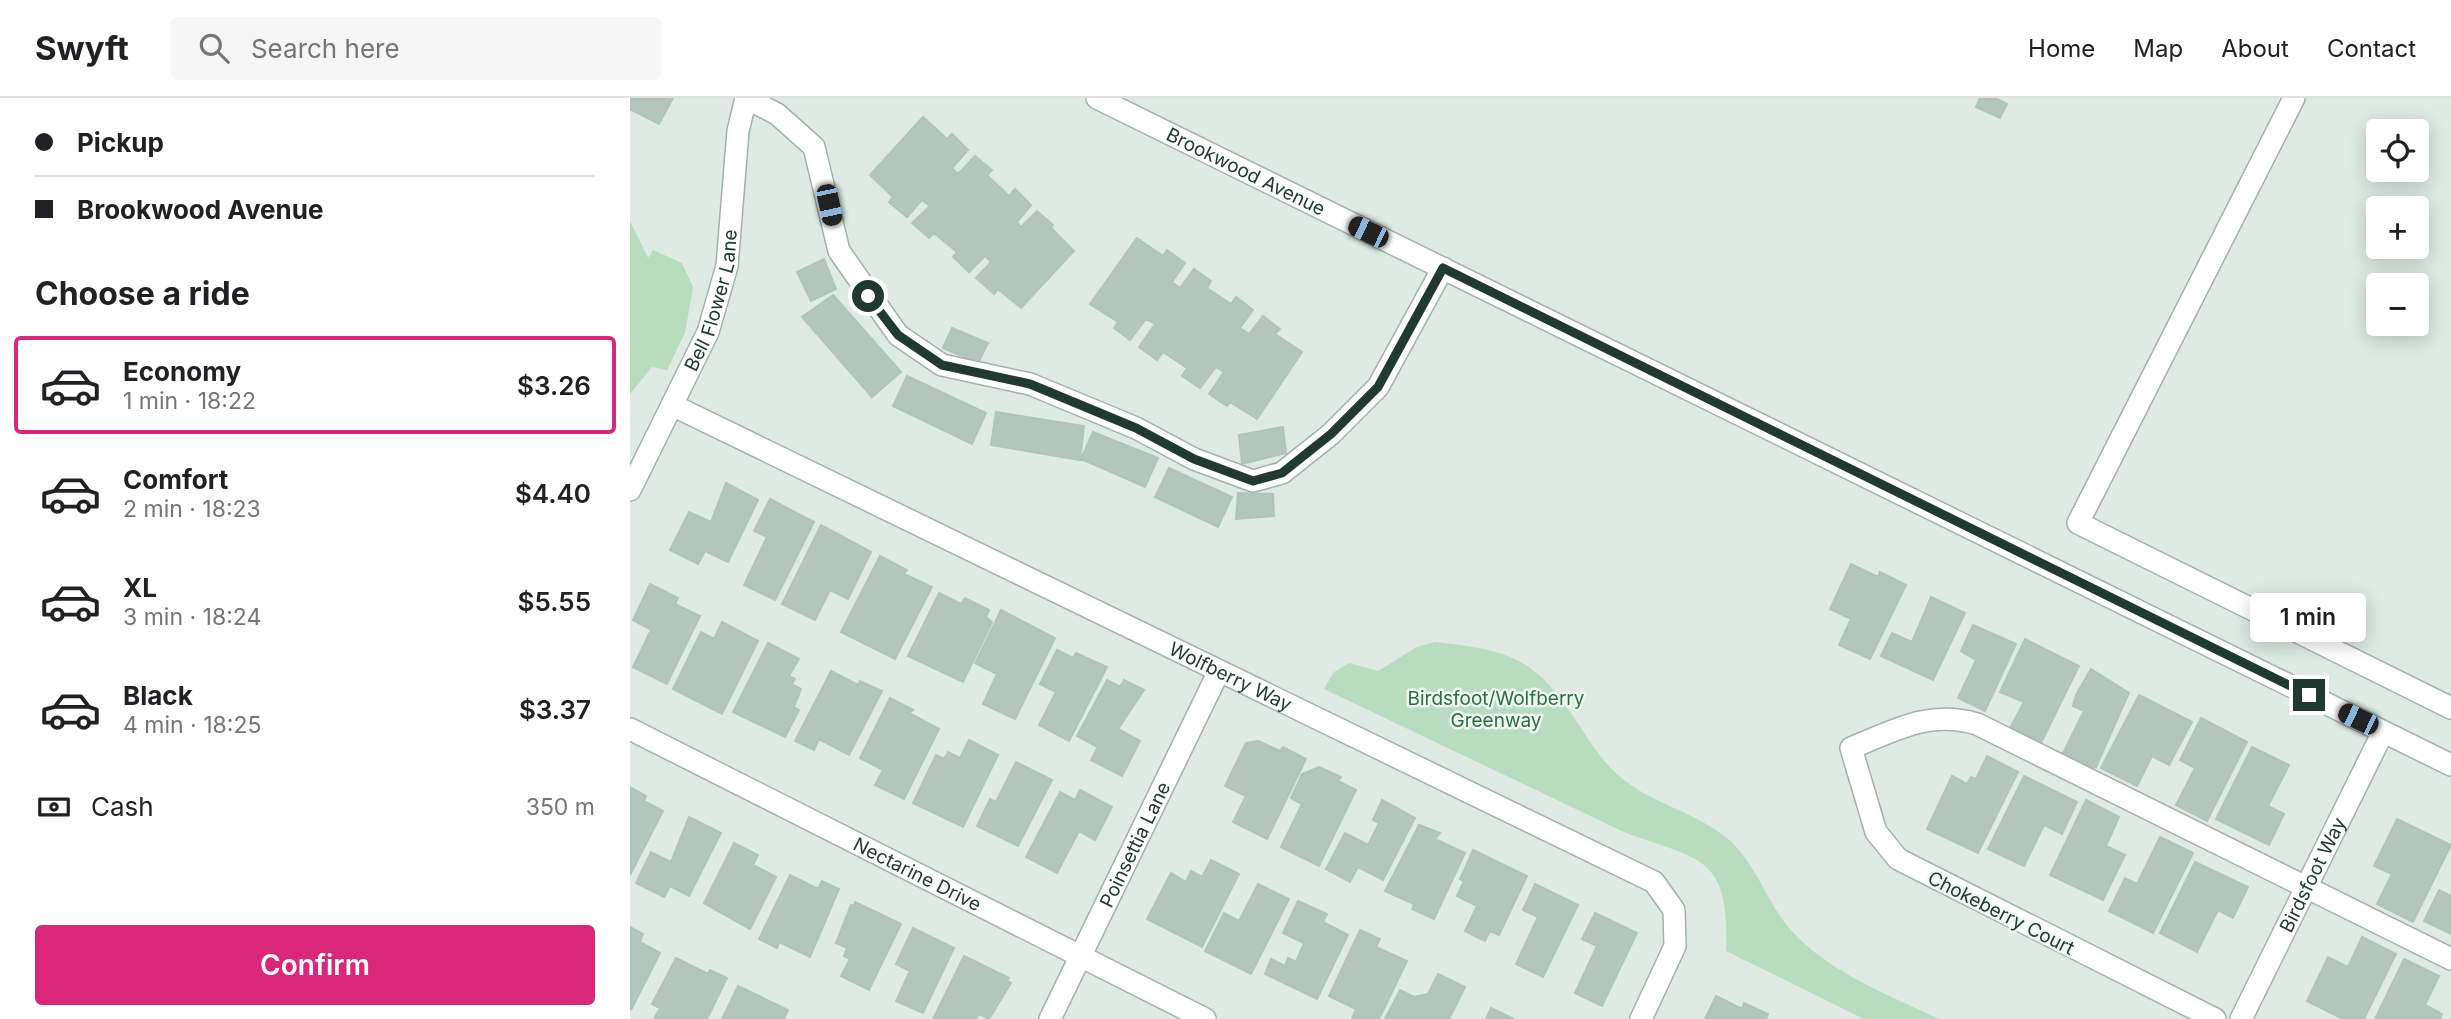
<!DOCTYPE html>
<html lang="en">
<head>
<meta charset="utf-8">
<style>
	:root { --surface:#fff; --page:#f6f6f6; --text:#202124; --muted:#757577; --line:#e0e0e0; --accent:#db2777 }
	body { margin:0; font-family:Inter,sans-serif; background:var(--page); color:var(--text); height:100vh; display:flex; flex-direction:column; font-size:26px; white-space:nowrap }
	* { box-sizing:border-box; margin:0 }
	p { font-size:23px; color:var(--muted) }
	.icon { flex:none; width:38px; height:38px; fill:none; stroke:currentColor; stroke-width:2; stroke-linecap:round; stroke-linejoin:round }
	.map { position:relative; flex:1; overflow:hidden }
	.details { display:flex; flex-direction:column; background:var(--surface); width:630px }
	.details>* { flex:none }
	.hud { display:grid; align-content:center; height:154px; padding:0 35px; background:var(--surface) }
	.fabs { position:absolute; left:1736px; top:21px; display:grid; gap:14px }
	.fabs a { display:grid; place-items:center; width:63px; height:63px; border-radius:7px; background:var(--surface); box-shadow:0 4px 18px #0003; font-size:35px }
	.end { position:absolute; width:32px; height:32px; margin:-16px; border:9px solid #203a31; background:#fff; box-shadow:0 0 0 4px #fff }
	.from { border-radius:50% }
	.bubble { position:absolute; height:49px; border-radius:7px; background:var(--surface); box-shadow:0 4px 18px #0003; font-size:23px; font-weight:600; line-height:49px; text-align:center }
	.car { position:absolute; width:21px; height:42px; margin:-21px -10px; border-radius:9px; box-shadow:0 0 5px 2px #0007; background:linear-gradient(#222 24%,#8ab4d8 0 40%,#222 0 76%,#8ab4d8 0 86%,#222 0) }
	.hud b { display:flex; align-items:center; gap:24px; height:66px; font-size:26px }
	.hud b+b { border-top:2px solid var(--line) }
	.hud i { width:18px; height:18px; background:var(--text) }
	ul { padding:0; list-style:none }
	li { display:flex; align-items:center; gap:21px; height:98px; margin:0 14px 10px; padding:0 21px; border:4px solid transparent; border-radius:7px }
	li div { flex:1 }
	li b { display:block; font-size:26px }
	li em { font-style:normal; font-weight:600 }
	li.current { border-color:var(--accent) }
	li>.icon { width:63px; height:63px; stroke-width:1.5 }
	h2 { padding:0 35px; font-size:32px; line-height:84px }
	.pay { display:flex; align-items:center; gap:18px; height:77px; padding:0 35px; font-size:26px }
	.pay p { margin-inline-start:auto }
	.primary-button { display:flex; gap:14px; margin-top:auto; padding:14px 35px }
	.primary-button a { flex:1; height:80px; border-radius:7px; background:var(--accent); color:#fff; font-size:28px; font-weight:600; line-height:80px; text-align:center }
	header { display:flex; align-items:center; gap:42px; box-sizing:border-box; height:98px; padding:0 35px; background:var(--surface); border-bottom:2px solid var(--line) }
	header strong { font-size:33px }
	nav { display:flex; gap:38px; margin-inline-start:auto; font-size:24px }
	.search { width:490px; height:63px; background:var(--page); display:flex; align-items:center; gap:18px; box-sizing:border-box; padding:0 24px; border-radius:7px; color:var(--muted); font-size:26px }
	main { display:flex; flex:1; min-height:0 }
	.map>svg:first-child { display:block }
	.green { fill:#b7dcbf }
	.building { fill:#b4c5bd; stroke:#b1c4bb; stroke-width:2 }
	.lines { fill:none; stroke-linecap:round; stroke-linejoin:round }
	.minor-casing { stroke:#a2b2ab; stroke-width:24 }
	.minor { stroke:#fff; stroke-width:21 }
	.route { stroke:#203a31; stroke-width:9 }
	.labels { text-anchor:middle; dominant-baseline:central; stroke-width:5; stroke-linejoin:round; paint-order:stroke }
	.street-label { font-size:19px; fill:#203a31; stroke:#eff7f2 }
	.park-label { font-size:19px; fill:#2b7041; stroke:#eff7f2 }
</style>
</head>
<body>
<header>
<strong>Swyft</strong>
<div class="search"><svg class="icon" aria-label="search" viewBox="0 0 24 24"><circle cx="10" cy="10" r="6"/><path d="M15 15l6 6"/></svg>Search here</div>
<nav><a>Home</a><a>Map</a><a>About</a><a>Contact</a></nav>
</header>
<main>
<section class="details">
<div class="hud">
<b><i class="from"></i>Pickup</b>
<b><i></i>Brookwood Avenue</b>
</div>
<h2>Choose a ride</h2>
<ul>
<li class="current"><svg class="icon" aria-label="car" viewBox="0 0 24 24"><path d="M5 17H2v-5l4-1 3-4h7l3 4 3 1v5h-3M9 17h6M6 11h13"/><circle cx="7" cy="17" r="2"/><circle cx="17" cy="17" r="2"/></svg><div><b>Economy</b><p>1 min · 18:22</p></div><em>$3.26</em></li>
<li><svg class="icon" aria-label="car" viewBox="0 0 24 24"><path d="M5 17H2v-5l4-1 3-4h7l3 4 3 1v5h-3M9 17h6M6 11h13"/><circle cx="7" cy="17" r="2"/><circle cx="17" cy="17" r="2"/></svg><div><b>Comfort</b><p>2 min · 18:23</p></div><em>$4.40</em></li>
<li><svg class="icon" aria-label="car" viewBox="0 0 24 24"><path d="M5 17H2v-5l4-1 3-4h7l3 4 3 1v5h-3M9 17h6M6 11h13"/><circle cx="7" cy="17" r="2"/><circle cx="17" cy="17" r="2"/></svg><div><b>XL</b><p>3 min · 18:24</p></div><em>$5.55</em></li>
<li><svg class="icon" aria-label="car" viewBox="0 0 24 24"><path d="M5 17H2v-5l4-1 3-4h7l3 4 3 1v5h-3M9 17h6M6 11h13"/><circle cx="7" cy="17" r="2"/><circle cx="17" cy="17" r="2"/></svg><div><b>Black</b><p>4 min · 18:25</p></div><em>$3.37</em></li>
</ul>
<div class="pay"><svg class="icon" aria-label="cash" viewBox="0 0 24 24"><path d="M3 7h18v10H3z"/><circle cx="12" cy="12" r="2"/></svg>Cash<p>350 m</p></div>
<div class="primary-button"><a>Confirm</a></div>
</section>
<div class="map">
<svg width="1821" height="921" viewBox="0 0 1821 921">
	<rect width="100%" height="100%" fill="#dfeae4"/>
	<!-- green -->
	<path class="green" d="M0,123L18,160L23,152L52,165L63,189L55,235L37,272L22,269L0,296Z
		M805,544C877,552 904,558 945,621C958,640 969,660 987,676C1018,705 1064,713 1097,740C1125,763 1136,803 1160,831C1199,875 1257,896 1309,921H1234L1096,853C1100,759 1072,762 996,735L694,591L704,574L719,565L748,573L787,549Z"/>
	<!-- building -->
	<path class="building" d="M0,0H43L29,26L0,11Z
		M1350,0H1365L1377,6L1370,20L1346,9Z
		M293,19L317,41L322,36L338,52L322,70L328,76L345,58L362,72L357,77L379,98L385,91L401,107L387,124L391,129L407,113L423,127L421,130L444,153L391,210L368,191L364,196L346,180L361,164L355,158L339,174L323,159L327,154L304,135L299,140L282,125L300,108L292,102L277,119L259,104L263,99L240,77Z
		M507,140L533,158L537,152L555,165L542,184L550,190L564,171L581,183L577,190L601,206L606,199L623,212L610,230L619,236L633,218L650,231L645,236L672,254L627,321L600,304L597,308L579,296L594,274L586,269L570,290L552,278L557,270L533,254L527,262L509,249L525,226L516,221L500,242L484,230L488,224L460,206Z
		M194,161L206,191L181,203L167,174Z
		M203,197L271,274L242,299L172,219Z
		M322,230L358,245L348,265L313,250Z
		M277,278L356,315L342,346L263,308Z
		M366,314L454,328L450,362L361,347Z
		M653,329L656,355L612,366L609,337Z
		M463,334L528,360L515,389L451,361Z
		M539,370L602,399L588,429L525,399Z
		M96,385L128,402L98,464L75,453L68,466L40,452L59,414L81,424Z
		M608,395L643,396L644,418L606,421Z
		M140,401L184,424L145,502L114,487L137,439L124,433Z
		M191,427L241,454L218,501L200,492L185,522L152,506Z
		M250,458L277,472L274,476L302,489L265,561L211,534Z
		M1221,466L1248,479L1250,474L1276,487L1240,561L1209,547L1221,521L1200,511Z
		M20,486L48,500L45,506L70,518L37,586L3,569L21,532L3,522Z
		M309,495L331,506L335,500L359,512L356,519L362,524L333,584L278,558Z
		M1301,499L1335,515L1303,582L1251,558L1262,535L1282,544Z
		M371,512L425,540L385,621L353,606L367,576L345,565Z
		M92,524L128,543L92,616L43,591L71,534L84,541Z
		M1343,527L1386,546L1355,613L1328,600L1346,562L1331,553Z
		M1395,541L1449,568L1411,645L1380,630L1394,604L1370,594Z
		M138,545L169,561L159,578L165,581L162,586L171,591L164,609L169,612L155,639L103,614Z
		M427,552L443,560L446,555L477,569L439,643L409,627L426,594L410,586Z
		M1461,571L1499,595L1466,669L1461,670L1433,655L1454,613L1443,608L1446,597Z
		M201,573L228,587L230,583L252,593L219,657L189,641L184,652L165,643Z
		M477,582L490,589L494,582L514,592L488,631L510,643L492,678L461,662L468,649L447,638Z
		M1509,597L1562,624L1539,667L1522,658L1507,688L1471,670Z
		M260,600L283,612L279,615L309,631L274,701L245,687L253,672L230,660Z
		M1571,620L1617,644L1577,723L1546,707L1565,670L1550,662Z
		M339,642L368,657L333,729L283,705L306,657L314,661L318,654L330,660Z
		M628,643L650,653L653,649L676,661L637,741L603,724L616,698L595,688L616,645Z
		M1622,649L1659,667L1638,708L1654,716L1639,747L1586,721Z
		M1357,658L1388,674L1348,755L1297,731L1322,678L1337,686L1341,679L1346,681Z
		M386,664L422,682L388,748L347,728L360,701L366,704Z
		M689,669L711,679L708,683L726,692L689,768L651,749L672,706L661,700L672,676Z
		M1394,678L1447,704L1432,736L1414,727L1394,768L1358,751Z
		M0,689L16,698L14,703L33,713L0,777Z
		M450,692L482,709L465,742L449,733L427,775L396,759L430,694L445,702Z
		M752,702L785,720L753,782L728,769L720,784L696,771L715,735L738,747L749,725L743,722Z
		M1456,702L1489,719L1476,748L1495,757L1473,802L1420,777Z
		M59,719L91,735L59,798L40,788L34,799L6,785L21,754L41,764Z
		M1767,721L1821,747L1783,824L1747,806L1762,776L1744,768Z
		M789,727L810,735L805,741L835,755L804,821L782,811L784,806L755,793Z
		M1530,739L1563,755L1523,835L1479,813L1495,780L1507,786Z
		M104,745L128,757L123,767L146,779L120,831L74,805Z
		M843,752L897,778L869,837L860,833L855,843L835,833L847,808L827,798L834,783L830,781Z
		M581,762L609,776L572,849L517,821L541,775L556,784L561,773L572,779Z
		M1565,764L1618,789L1603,820L1588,812L1567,854L1530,835Z
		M160,777L188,791L192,783L209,791L180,859L149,844L147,850L129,841Z
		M628,786L659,801L621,876L575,853L594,815L609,823Z
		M905,786L948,807L913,879L886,866L908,819L893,812Z
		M1809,792L1821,798V836L1794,823Z
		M668,803L697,816L693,824L718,837L687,901L635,876L641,861L655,868L658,860L666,864L674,845L653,835Z
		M225,804L271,826L239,892L211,878L220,861L214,858L217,850L206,845L221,807L224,808Z
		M965,815L1007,835L972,908L945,895L967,848L952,841Z
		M0,829L13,836L10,844L30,855L1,912Z
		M283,830L324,850L293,915L266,903L280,873L266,866Z
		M730,832L750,841L746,849L777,863L749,921H722L726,911L699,898Z
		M1732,839L1766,856L1734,921H1713L1677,903L1698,859L1718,869Z
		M334,858L379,880L377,883L381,885L359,921L349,916L346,921H303Z
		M46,860L78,876L80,872L97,880L77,921H24L30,910L22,906Z
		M1774,861L1809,878L1795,907L1812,916L1810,921H1745Z
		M808,876L835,889L819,921H755L770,892L784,899L798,896Z
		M108,888L158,912L154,921H92Z
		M1086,898L1112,911L1114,905L1138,916L1136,921H1075Z
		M861,910L884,921H856Z"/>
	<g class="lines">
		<!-- minor casing -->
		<g class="minor-casing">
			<g id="minor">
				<path d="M116,0L147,16L184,49L209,153L268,237L312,267L400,286L506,330L564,361L623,383L652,375L701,336L748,289L813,170"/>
				<path id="s1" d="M467,0L1821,667"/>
				<path d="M1664,0L1448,425L1821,610"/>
				<path id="s2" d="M42,307L1024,784L1044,812L1045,848L1011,921"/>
				<path id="s3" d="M0,392L78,234L97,168L108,33L116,0"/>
				<path id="s4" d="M0,631L575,921"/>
				<path id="s5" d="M420,921L589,573"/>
				<path d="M1585,921L1268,761L1246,734L1221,650C1266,632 1298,612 1347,626L1821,861"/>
				<path id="s6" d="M1611,921L1753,634"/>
			</g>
		</g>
		<!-- minor -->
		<use href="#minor" class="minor"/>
	</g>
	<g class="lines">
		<!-- route -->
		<path class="route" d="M238,198L268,237L312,267L400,286L506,330L564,361L623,383L652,375L701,336L748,289L813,170L1679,597"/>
	</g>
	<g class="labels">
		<!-- street labels -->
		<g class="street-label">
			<text stroke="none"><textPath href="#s1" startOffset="166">Brookwood Avenue</textPath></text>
			<text stroke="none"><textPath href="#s3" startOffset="208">Bell Flower Lane</textPath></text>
			<text stroke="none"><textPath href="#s2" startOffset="621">Wolfberry Way</textPath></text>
			<text stroke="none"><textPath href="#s5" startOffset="194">Poinsettia Lane</textPath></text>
			<text stroke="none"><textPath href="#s4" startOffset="322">Nectarine Drive</textPath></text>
			<text stroke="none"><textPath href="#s6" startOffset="161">Birdsfoot Way</textPath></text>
			<text transform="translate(1371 815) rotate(27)">Chokeberry Court</text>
		</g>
		<!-- park labels -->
		<g class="park-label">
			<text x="866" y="600">Birdsfoot/Wolfberry<tspan x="866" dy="22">Greenway</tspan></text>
		</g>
	</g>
</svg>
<div class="fabs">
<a><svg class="icon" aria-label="locate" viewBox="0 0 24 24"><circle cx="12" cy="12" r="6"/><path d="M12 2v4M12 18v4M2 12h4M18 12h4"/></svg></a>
<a>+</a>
<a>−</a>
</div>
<i class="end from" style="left:238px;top:198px"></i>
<i class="end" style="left:1679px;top:597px"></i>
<div class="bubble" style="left:1620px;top:495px;width:116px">1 min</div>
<i class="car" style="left:199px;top:107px;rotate:168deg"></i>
<i class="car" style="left:738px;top:134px;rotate:296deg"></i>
<i class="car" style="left:1728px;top:621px;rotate:296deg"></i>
</div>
</main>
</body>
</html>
